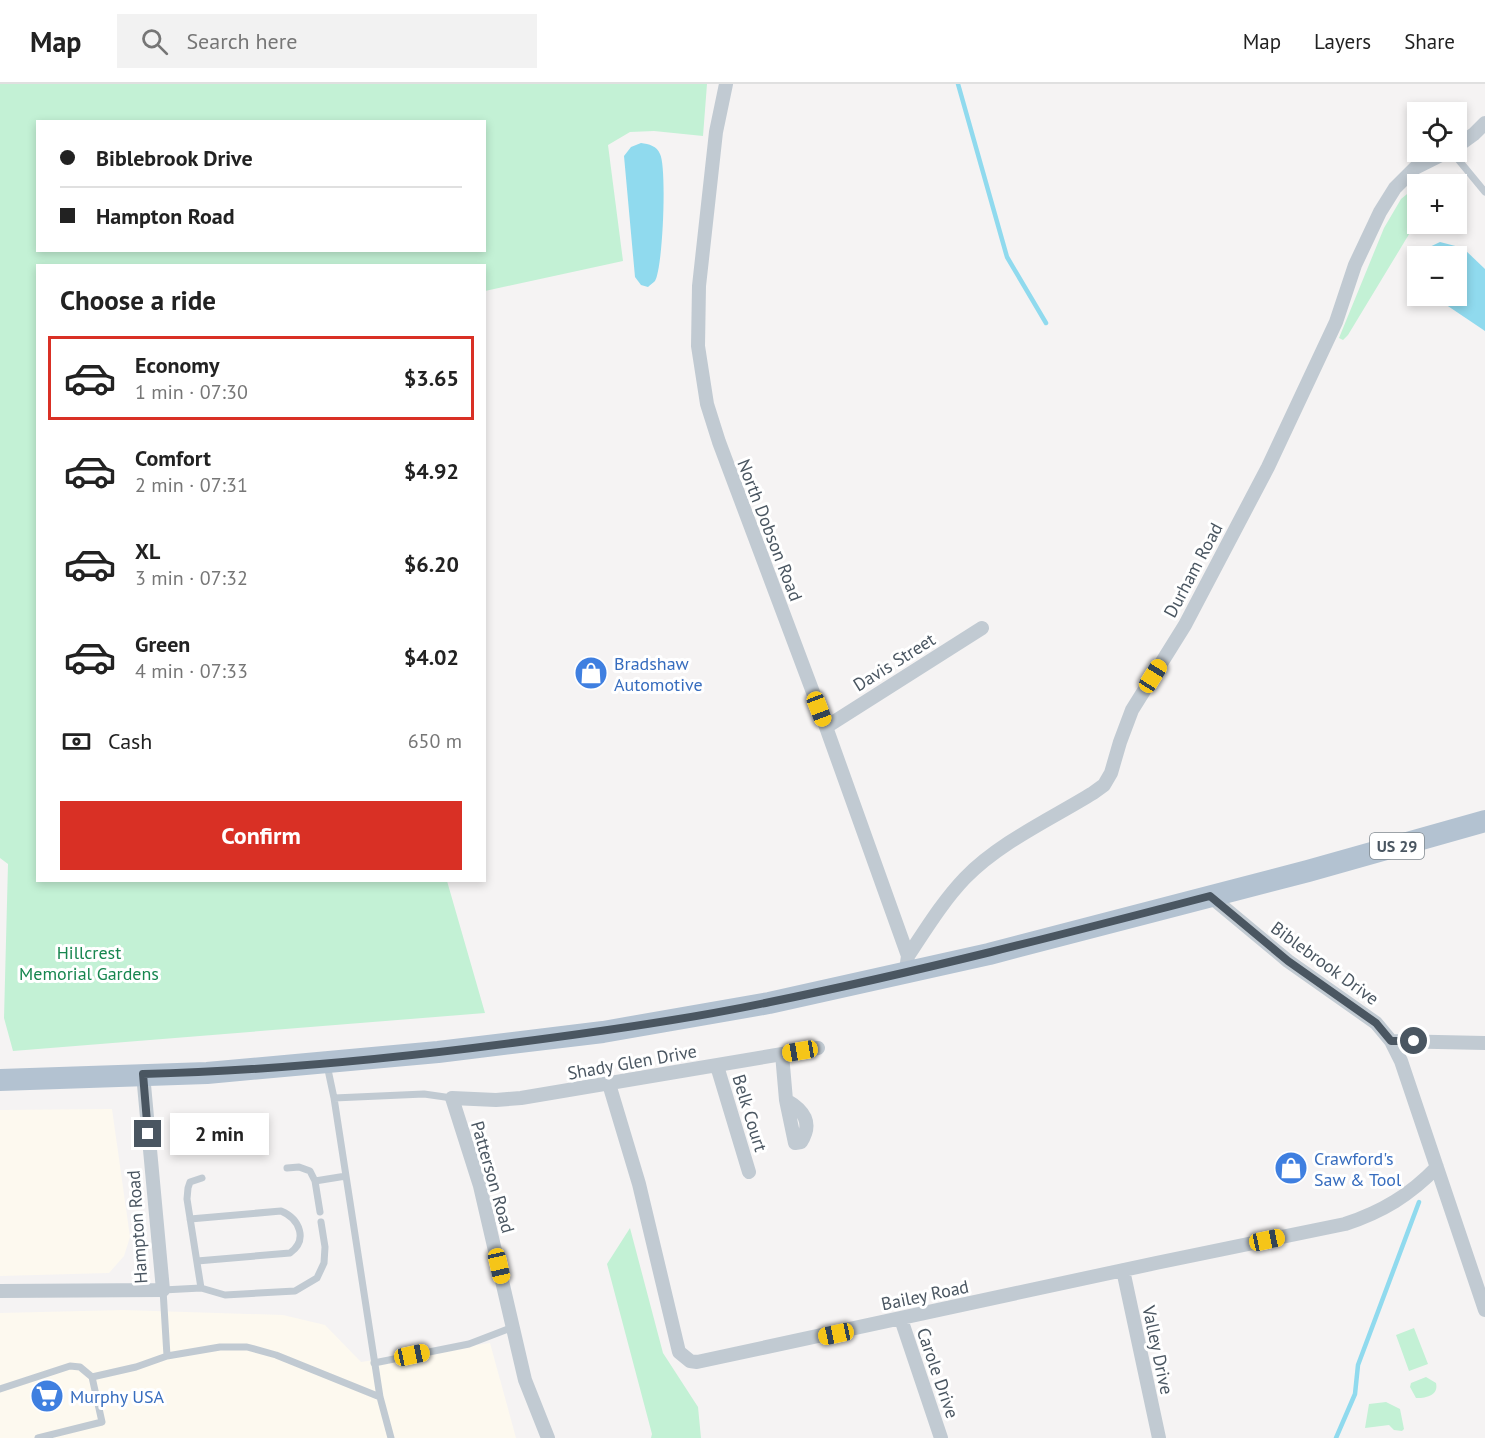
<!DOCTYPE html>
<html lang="en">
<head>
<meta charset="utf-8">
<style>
	:root { --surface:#fff; --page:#f2f2f2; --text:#222; --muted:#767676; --line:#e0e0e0; --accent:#d93025 }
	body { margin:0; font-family:"PT Sans",sans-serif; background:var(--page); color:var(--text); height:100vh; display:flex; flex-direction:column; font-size:22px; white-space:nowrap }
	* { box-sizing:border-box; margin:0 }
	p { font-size:20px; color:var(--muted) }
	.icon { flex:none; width:33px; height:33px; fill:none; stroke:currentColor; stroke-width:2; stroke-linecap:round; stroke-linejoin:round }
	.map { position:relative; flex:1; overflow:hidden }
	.side { position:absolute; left:36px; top:180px; width:450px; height:618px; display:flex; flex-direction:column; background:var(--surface); border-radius:0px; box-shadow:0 3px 9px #0003 }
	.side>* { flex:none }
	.top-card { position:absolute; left:36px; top:36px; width:450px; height:132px; border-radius:0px; box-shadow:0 3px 9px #0003; display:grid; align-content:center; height:132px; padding:0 24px; background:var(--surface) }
	.buttons { position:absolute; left:1407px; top:18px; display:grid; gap:12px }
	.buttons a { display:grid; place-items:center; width:60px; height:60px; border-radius:0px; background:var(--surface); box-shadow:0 3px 9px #0003; font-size:30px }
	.end { position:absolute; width:27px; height:27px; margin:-14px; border:8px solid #4a5661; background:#fff; box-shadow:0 0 0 3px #fff }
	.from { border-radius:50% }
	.bubble { position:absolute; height:42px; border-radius:0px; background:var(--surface); box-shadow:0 3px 9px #0003; font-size:20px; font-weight:600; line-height:42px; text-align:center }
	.car { position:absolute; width:18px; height:36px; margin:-18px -9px; border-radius:8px; box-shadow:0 0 4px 2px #0007; background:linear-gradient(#f5c518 24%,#345 0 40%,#f5c518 0 76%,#345 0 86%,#f5c518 0) }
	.top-card b { display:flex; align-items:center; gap:21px; height:57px; font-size:22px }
	.top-card b+b { border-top:2px solid var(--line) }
	.top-card i { width:15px; height:15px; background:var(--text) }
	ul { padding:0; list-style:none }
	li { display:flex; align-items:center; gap:18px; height:84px; margin:0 12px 9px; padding:0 12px; border:3px solid transparent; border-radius:0px }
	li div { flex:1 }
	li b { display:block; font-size:22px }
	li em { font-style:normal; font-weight:600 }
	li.on { border-color:var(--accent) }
	li>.icon { width:54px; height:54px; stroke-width:1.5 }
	h2 { padding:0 24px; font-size:27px; line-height:72px }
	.pay { display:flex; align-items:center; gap:15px; height:66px; padding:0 24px; font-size:22px }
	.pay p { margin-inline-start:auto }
	.primary-button { display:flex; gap:12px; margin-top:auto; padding:12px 24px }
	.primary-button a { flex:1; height:69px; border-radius:0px; background:var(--accent); color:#fff; font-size:24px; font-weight:600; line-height:69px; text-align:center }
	header { display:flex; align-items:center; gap:36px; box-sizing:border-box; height:84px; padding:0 30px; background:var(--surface); border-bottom:2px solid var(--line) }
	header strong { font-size:28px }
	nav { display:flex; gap:33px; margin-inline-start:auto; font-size:21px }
	.search { width:420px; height:54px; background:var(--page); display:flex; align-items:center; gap:15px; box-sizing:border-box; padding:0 21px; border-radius:0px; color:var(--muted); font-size:22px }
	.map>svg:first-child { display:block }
	.commercial { fill:#fdf9ef }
	.green { fill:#c3f1d5; fill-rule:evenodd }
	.water { fill:#90daee }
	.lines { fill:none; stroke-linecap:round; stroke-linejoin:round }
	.stream { stroke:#90daee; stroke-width:4.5 }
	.service { stroke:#c1cad2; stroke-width:7 }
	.minor { stroke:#c1cad2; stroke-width:14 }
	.primary { stroke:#b3c2d1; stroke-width:22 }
	.route { stroke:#4a5661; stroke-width:8 }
	.labels { text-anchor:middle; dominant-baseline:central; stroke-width:6; stroke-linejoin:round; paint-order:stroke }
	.shield { fill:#fff; stroke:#808990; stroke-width:1.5 }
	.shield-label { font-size:16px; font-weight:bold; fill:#4a5661 }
	.street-label { font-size:18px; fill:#4a5661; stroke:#fff }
	.shop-label { font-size:18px; fill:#366cbe; stroke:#fff; text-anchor:start }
	.park-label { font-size:18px; fill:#17864f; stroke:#fff }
</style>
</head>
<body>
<header>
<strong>Map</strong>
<div class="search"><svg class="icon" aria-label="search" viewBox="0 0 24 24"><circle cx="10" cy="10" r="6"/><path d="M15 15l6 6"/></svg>Search here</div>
<nav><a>Map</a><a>Layers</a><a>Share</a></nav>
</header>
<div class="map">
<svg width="1485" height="1354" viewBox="0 0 1485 1354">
	<rect width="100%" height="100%" fill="#f5f3f3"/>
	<!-- commercial -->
	<path class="commercial" d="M112,1025L130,1153L124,1172L109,1189L0,1192V1026Z
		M123,1226L283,1231L325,1241L361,1278L490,1259L516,1354H0V1229Z"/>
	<!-- green -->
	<path class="green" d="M0,0H707L703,52L654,47L630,48L608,61L623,177L485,207L484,182H38V796L447,797L485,929L13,967L4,934L8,780L0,774ZM38,38H484V166H38Z
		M1418,101L1417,137L1348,251L1343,256L1339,254L1384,144L1401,115Z
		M630,1144L663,1269L698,1323L701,1354H651L652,1350L607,1180Z
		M1414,1244L1428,1280L1409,1287L1396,1251Z
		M1426,1293L1436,1299C1439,1312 1425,1314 1416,1314L1410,1303L1411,1299Z
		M1386,1318L1400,1325L1404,1345L1402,1347L1394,1346L1389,1341L1365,1344L1369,1320Z"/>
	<!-- water -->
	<path class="water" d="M641,59C649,60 657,62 660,70C667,83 663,184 655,197C653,199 650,201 648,203L641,201L635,193L624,72L631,63Z
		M1440,158L1463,164L1485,185V247L1433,212H1456V172H1418L1417,200L1411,196L1409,181L1419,168Z"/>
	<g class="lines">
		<!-- stream -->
		<path class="stream" d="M958,0L1007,173L1046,239
			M1336,1354L1355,1310L1358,1281L1419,1118"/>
		<!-- service -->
		<path class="service" d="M1452,68L1485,108
			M327,981L334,1014L380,1313L391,1354
			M334,1014L424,1010L452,1014
			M287,1084L299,1083L310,1087L315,1097L320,1128
			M315,1097L346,1092
			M190,1135L281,1127C300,1135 308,1156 290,1169L197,1177
			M201,1204L187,1115L188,1104L190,1098L202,1094
			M167,1272L163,1206L201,1204L225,1211L295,1207L317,1194L324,1179L325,1163L321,1138
			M374,1279L469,1260L513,1243
			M92,1293L136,1283L167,1272L220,1263H247L276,1271L380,1313
			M0,1305L70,1282L80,1283L92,1293L102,1338L38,1354"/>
		<!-- minor -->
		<path class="minor" d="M726,0L716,48L699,202L698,262L707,320L719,358L826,643L908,872L907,879
			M1456,63L1474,50L1485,39
			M826,643L982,544
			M1210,812L1288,877L1376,939L1391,957L1401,977L1485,1226
			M908,872C926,845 943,817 965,794C1000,758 1051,735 1093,709L1104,701L1111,689L1120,658L1132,626L1185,541L1268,383L1336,238L1355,181L1380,128L1395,104L1415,84L1447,68
			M1391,957L1485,959
			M782,970L786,1016L795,1059L801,1058C813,1039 804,1026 786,1016
			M717,982L749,1088
			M609,1000L639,1100L679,1268L690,1277L697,1278L1156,1179L1345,1140C1382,1128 1410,1111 1437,1083
			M1123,1186L1159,1354
			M0,1207L163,1206L143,990
			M901,1235L941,1354
			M548,1354L525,1296L480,1102L452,1014L496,1016L521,1014L818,964"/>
		<!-- primary -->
		<path class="primary" d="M0,996L207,989L438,968L603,948L769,919L989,870L1308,787L1485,737"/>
	</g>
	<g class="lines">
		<!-- route -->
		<path class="route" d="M148,1050L143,990C266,987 390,975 512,959C598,948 685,936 770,918C918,888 1064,850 1210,812L1288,877L1376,939L1391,957H1414"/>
	</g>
	<!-- icons -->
	<defs>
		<g id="shop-disc" transform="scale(1.725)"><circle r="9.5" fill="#3f7fe0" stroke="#fff"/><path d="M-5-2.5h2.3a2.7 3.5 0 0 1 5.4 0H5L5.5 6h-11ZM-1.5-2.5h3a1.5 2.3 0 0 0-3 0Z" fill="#fff"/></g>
		<g id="supermarket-disc" transform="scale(1.725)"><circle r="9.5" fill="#3f7fe0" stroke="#fff"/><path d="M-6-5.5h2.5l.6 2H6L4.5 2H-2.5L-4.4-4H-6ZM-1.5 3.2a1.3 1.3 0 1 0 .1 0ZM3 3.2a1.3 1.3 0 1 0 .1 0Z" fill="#fff"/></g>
	</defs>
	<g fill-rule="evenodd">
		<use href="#shop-disc" x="591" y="589"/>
		<use href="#shop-disc" x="1291" y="1084"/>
		<use href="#supermarket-disc" x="47" y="1312"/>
	</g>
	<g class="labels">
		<!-- shield labels -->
		<rect class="shield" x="1370" y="749" width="54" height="26" rx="4.5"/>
		<g class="shield-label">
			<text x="1397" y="762">US 29</text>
		</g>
		<!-- street labels -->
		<g class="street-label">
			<text transform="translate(770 446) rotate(69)">North Dobson Road</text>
			<text transform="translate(1193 486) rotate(-62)">Durham Road</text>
			<text transform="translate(894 578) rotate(-32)">Davis Street</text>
			<text transform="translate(1325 879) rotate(36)">Biblebrook Drive</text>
			<text transform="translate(632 978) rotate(-10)">Shady Glen Drive</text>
			<text transform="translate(750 1029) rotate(73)">Belk Court</text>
			<text transform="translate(493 1093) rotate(74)">Patterson Road</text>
			<text transform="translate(137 1143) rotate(-94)">Hampton Road</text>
			<text transform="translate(925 1211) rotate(-12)">Bailey Road</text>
			<text transform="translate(1158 1266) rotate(78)">Valley Drive</text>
			<text transform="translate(938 1289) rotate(71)">Carole Drive</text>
		</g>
		<!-- shop labels -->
		<g class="shop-label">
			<text x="614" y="579">Bradshaw<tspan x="614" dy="21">Automotive</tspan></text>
			<text x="1314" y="1074">Crawford's<tspan x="1314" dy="21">Saw &amp; Tool</tspan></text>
			<text x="70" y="1312">Murphy USA</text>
		</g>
		<!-- park labels -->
		<g class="park-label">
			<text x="89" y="868">Hillcrest<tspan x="89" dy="21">Memorial Gardens</tspan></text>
		</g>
	</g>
</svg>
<div class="buttons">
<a><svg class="icon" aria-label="locate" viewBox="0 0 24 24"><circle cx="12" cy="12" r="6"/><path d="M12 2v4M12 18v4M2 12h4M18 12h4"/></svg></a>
<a>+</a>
<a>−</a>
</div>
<i class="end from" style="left:1414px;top:957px"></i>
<i class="end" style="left:148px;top:1050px"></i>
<div class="bubble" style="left:170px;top:1029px;width:99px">2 min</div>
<i class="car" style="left:1153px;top:592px;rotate:32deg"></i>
<i class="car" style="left:819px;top:625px;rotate:159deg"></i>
<i class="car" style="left:800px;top:967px;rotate:260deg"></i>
<i class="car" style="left:1267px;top:1156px;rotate:78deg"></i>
<i class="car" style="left:499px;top:1182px;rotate:167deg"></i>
<i class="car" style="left:836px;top:1250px;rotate:258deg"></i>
<i class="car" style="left:412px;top:1271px;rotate:78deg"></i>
<div class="top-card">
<b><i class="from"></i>Biblebrook Drive</b>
<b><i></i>Hampton Road</b>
</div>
<section class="side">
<h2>Choose a ride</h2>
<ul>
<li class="on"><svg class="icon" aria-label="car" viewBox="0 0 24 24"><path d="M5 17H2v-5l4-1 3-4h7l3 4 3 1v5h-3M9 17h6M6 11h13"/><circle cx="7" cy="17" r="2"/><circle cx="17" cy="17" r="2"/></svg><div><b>Economy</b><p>1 min · 07:30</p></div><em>$3.65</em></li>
<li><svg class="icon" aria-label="car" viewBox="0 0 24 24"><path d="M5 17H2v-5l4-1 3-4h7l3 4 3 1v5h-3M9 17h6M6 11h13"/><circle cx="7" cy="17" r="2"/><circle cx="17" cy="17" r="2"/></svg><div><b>Comfort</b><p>2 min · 07:31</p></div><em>$4.92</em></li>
<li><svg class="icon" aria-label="car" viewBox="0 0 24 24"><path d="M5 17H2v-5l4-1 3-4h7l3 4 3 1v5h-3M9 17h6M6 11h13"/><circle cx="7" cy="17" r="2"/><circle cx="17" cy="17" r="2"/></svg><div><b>XL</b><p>3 min · 07:32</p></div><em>$6.20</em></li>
<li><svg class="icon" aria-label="car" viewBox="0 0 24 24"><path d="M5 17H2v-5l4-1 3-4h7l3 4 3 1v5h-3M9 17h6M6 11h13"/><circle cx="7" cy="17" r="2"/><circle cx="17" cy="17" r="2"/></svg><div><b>Green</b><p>4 min · 07:33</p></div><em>$4.02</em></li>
</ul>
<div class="pay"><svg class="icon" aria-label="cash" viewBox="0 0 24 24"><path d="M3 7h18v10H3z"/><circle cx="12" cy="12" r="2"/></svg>Cash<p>650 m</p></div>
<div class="primary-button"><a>Confirm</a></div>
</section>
</div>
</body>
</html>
